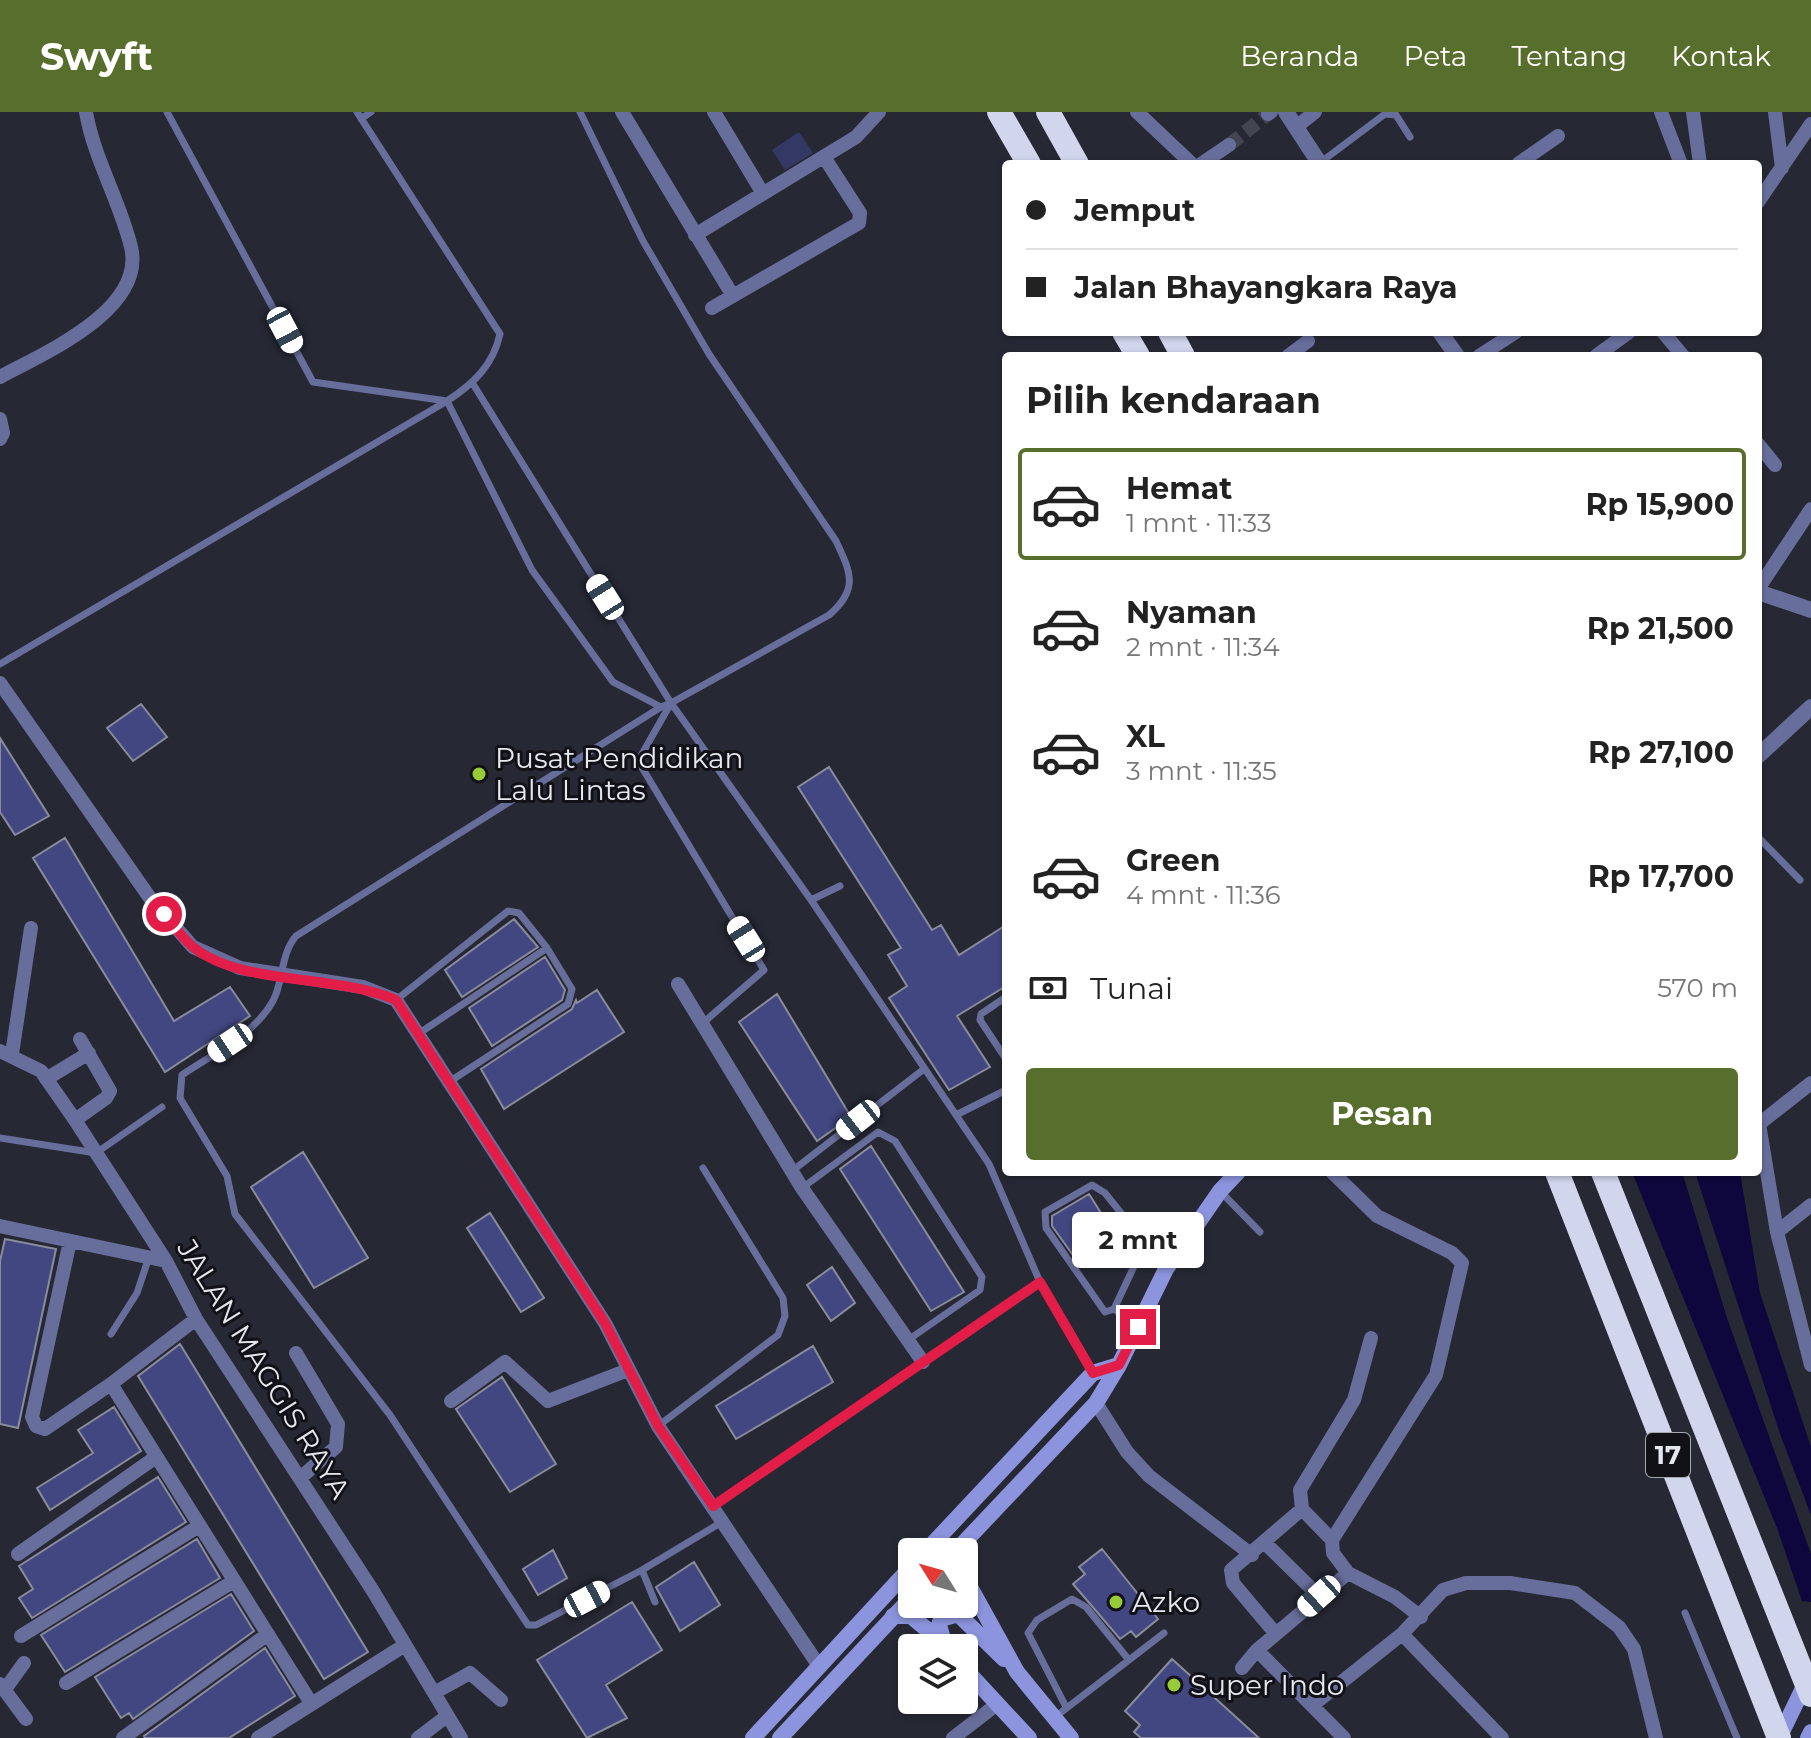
<!DOCTYPE html>
<html lang="id">
<head>
<meta charset="utf-8">
<style>
	:root { --surface:#fff; --page:#f2f2f2; --text:#222; --muted:#767676; --line:#e0e0e0; --accent:#576e2c }
	body { margin:0; font-family:Montserrat,sans-serif; background:var(--page); color:var(--text); height:100vh; display:flex; flex-direction:column; font-size:30px; white-space:nowrap }
	* { box-sizing:border-box; margin:0 }
	p { font-size:26px; color:var(--muted) }
	.icon { flex:none; width:44px; height:44px; fill:none; stroke:currentColor; stroke-width:2; stroke-linecap:round; stroke-linejoin:round }
	.map { position:relative; flex:1; overflow:hidden }
	.details { position:absolute; left:1002px; top:240px; width:760px; height:824px; display:flex; flex-direction:column; background:var(--surface); border-radius:8px; box-shadow:0 2px 6px #0004 }
	.details>* { flex:none }
	.top-card { position:absolute; left:1002px; top:48px; width:760px; height:176px; border-radius:8px; box-shadow:0 2px 6px #0004; display:grid; align-content:center; height:176px; padding:0 24px; background:var(--surface) }
	.needle { width:52px; rotate:307deg }
	.fabs { position:absolute; left:898px; top:1426px; display:grid; gap:16px }
	.fabs a { display:grid; place-items:center; width:80px; height:80px; border-radius:8px; background:var(--surface); box-shadow:0 2px 6px #0004; font-size:40px }
	.end { position:absolute; width:36px; height:36px; margin:-18px; border:10px solid #e11d48; background:#fff; box-shadow:0 0 0 4px #fff }
	.from { border-radius:50% }
	.bubble { position:absolute; height:56px; border-radius:8px; background:var(--surface); box-shadow:0 2px 6px #0004; font-size:26px; font-weight:700; line-height:56px; text-align:center }
	.car { position:absolute; width:24px; height:48px; margin:-24px -12px; border-radius:10px; box-shadow:0 0 6px 2px #0007; background:linear-gradient(#fff 24%,#345 0 40%,#fff 0 76%,#345 0 86%,#fff 0) }
	.top-card b { display:flex; align-items:center; gap:28px; height:76px; font-size:30px }
	.top-card b+b { border-top:2px solid var(--line) }
	.top-card i { width:20px; height:20px; background:var(--text) }
	ul { padding:0; list-style:none }
	li { display:flex; align-items:center; gap:24px; height:112px; margin:0 16px 12px; padding:0 8px; border:4px solid transparent; border-radius:8px }
	li div { flex:1 }
	li b { display:block; font-size:30px }
	li em { font-style:normal; font-weight:700 }
	li.current { border-color:var(--accent) }
	li>.icon { width:72px; height:72px; stroke-width:1.5 }
	h2 { padding:0 24px; font-size:36px; line-height:96px }
	.pay { display:flex; align-items:center; gap:20px; height:88px; padding:0 24px; font-size:30px }
	.pay p { margin-inline-start:auto }
	.primary-button { display:flex; gap:16px; margin-top:auto; padding:16px 24px }
	.primary-button a { flex:1; height:92px; border-radius:8px; background:var(--accent); color:#fff; font-size:32px; font-weight:700; line-height:92px; text-align:center }
	header { display:flex; align-items:center; gap:48px; box-sizing:border-box; height:112px; padding:0 40px; background:var(--accent); color:#fff }
	header strong { font-size:38px }
	nav { display:flex; gap:44px; margin-inline-start:auto; font-size:28px }
	.map>svg:first-child { display:block }
	.green { fill:#333865 }
	.water { fill:#0d073d }
	.building { fill:#424781; stroke:#898c9b; stroke-width:2 }
	.lines { fill:none; stroke-linecap:round; stroke-linejoin:round }
	.minor-tunnel { stroke:#434550; stroke-width:14; stroke-dasharray:14 7; stroke-linecap:butt }
	.service { stroke:#686e9b; stroke-width:7 }
	.minor { stroke:#686e9b; stroke-width:14 }
	.tertiary { stroke:#686e9b; stroke-width:16 }
	.secondary { stroke:#8b94dc; stroke-width:16 }
	.motorway { stroke:#d2d6ed; stroke-width:24 }
	.motorway-bridge { stroke:#d2d6ed; stroke-width:24 }
	.route { stroke:#e11d48; stroke-width:10 }
	.poi-dot { fill:#97cc38; stroke:#111117; stroke-width:3 }
	.labels { text-anchor:middle; dominant-baseline:central; stroke-width:6; stroke-linejoin:round; paint-order:stroke }
	.shield { fill:#111117; stroke:#a6a8af; stroke-width:2 }
	.shield-label { font-size:26px; font-weight:bold; fill:#e6e8f0 }
	.poi-label { font-size:28px; fill:#e6e8f0; stroke:#111117; text-anchor:start }
	.street-label { font-size:28px; fill:#e6e8f0; stroke:#111117 }
</style>
</head>
<body>
<header>
<strong>Swyft</strong>
<nav><a>Beranda</a><a>Peta</a><a>Tentang</a><a>Kontak</a></nav>
</header>
<div class="map">
<svg width="1811" height="1626" viewBox="0 0 1811 1626">
	<rect width="100%" height="100%" fill="#262834"/>
	<!-- green -->
	<path class="green" d="M799,20L813,41L785,58L772,38Z"/>
	<!-- water -->
	<path class="water" d="M1632,1060H1682L1727,1206L1811,1442V1490L1802,1489L1777,1416Z
		M1695,1060H1740L1760,1181L1811,1335V1403L1780,1322Z"/>
	<!-- building -->
	<path class="building" d="M141,592L167,625L133,649L107,616Z
		M0,626L49,704L15,723L0,700Z
		M829,655L932,818L941,813L959,843L1006,813V874L957,904L990,955L949,978L889,886L907,874L888,843L901,836L798,675Z
		M65,726L174,909L230,875L250,904L165,960L33,746Z
		M514,807L538,835L462,885L445,858Z
		M545,845L565,878L562,888L492,934L469,896Z
		M597,878L624,920L504,997L481,957L572,897L576,888L577,891Z
		M777,882L851,1005L817,1029L739,910Z
		M871,1034L964,1180L931,1199L840,1057Z
		M303,1040L368,1146L314,1176L251,1075Z
		M1089,1082L1118,1128L1080,1153L1052,1114V1104Z
		M490,1101L544,1186L521,1200L467,1116Z
		M5,1127L56,1137L18,1316L0,1312V1149Z
		M832,1155L855,1191L831,1209L807,1173Z
		M180,1232L368,1540L324,1567L138,1264Z
		M813,1234L833,1270L736,1327L716,1294Z
		M502,1265L556,1352L510,1380L456,1297Z
		M114,1295L141,1339L50,1398L37,1376L93,1341L78,1318Z
		M158,1365L186,1410L32,1506L19,1486L33,1477L19,1454Z
		M197,1427L220,1466L65,1560L41,1523Z
		M1102,1437L1158,1507L1136,1525L1131,1519L1120,1527L1073,1472L1085,1462L1079,1455Z
		M553,1438L567,1466L538,1483L523,1457Z
		M694,1450L720,1493L680,1519L656,1475Z
		M231,1482L254,1519L133,1607L129,1601L121,1606L95,1565Z
		M632,1490L662,1538L606,1573L627,1606L587,1626L537,1548Z
		M265,1536L295,1584L229,1626H145L144,1624Z
		M1172,1547L1259,1626H1141L1134,1620L1140,1613L1125,1599Z"/>
	<g class="lines">
		<!-- minor-tunnel -->
		<path class="minor-tunnel" d="M1229,33L1268,2"/>
		<!-- service -->
		<path class="service" d="M167,0L313,270L447,289
			M357,0L500,222C493,254 473,272 447,289L532,458L613,570L661,595L671,591L811,788L989,1052L1040,1170L1093,1261
			M580,0L643,129L709,242L836,429C851,461 859,477 829,503L671,591L638,649L764,858L704,910
			M361,7L371,0
			M1321,50L1385,2L1396,3L1410,25
			M473,272L671,591
			M0,552L447,289
			M1758,725L1800,768
			M811,788L840,774
			M1006,885L981,902L980,908L1006,947
			M396,888L508,799L519,801L547,836
			M418,922L547,836L572,877L568,892L449,970
			M956,1003L1006,978
			M0,1026L96,1041L162,995
			M792,1059L924,957
			M802,1076L878,1020L895,1029L982,1165L980,1178L908,1228
			M1220,1079L1260,1120
			M1145,1131L1114,1197L1105,1200L1046,1116L1045,1100L1092,1073L1105,1081L1165,1156
			M1114,1197L1138,1215
			M111,1222L137,1181L149,1145
			M658,1314L778,1223L785,1204L783,1186L703,1056
			M713,1394L1040,1170
			M642,1458L536,1513H528L390,1303L235,1102L227,1064L180,986L182,963C213,942 254,923 273,889C284,868 280,843 296,824L661,595
			M655,1490L642,1458L722,1410
			M1685,1501L1737,1626
			M1066,1595L1028,1521L1037,1508L1072,1487L1086,1495L1129,1548
			M1055,1605L1164,1521"/>
		<!-- minor -->
		<path class="minor" d="M622,0L733,184
			M714,0L762,80
			M1137,0L1192,52
			M1661,0L1681,52
			M1693,0L1700,52
			M1775,0L1782,56
			M1268,2L1271,0
			M1296,15L1315,0
			M1201,52L1229,33
			M1518,52L1558,24
			M1758,90L1811,12
			M695,123L856,25L879,0
			M712,196L859,111L860,101L824,45
			M1663,220L1683,244
			M1288,244L1308,229
			M1479,244L1516,220
			M1596,244L1629,220
			M0,265C44,241 146,198 131,135C120,89 94,47 86,0
			M0,307L3,321L0,327
			M1758,332L1775,353
			M1758,477L1811,397
			M0,571L150,786L193,835L240,856L363,875L396,888L605,1211L658,1314L819,1554
			M678,872L802,1076L923,1250
			M0,939L41,959L75,1008L166,1149L196,1207L373,1479L461,1626
			M12,942L31,816
			M46,967L89,941
			M1811,971L1759,1012L1777,1120L1811,1253
			M75,1008L106,986L110,979L80,927
			M1332,1060L1377,1104L1452,1141L1462,1151L1436,1263L1332,1428L1333,1441L1348,1461L1395,1485L1421,1505
			M0,1114L166,1149
			M1777,1120L1811,1093
			M70,1129L32,1305L36,1314L45,1317L111,1272L196,1207
			M296,1241L338,1312L336,1335L300,1366
			M111,1272L311,1591
			M451,1289L505,1250L548,1289L628,1258
			M1096,1291L1127,1340L1149,1364L1252,1443
			M1332,1428L1302,1397L1300,1378L1354,1288L1371,1226
			M1265,1431L1319,1484
			M18,1442L156,1345
			M1276,1522L1233,1471L1231,1458L1302,1397
			M1402,1522L1502,1626
			M21,1524L199,1414
			M1257,1538L1344,1626
			M1242,1556L1257,1538L1348,1461
			M66,1571L234,1469
			M0,1572L26,1607
			M6,1576L24,1551
			M434,1581L470,1561L501,1588
			M1314,1592L1402,1522L1443,1478L1466,1471H1510L1575,1481L1619,1515L1634,1537L1656,1626
			M123,1626L268,1522
			M258,1626L405,1533
			M418,1626L447,1604
			M953,1626L996,1593"/>
		<!-- tertiary -->
		<path class="tertiary" d="M1286,0L1320,52
			M1440,220L1457,244
			M1758,480L1811,498
			M1758,644L1811,595"/>
		<!-- secondary -->
		<path class="secondary" d="M925,1440L1093,1261L1119,1253
			M955,1440L1096,1291L1119,1253L1166,1157L1220,1079L1238,1060
			M964,1464L1017,1560L1071,1626
			M893,1504H911L942,1530
			M945,1534L939,1513L941,1507L958,1502L1004,1547
			M964,1556L1029,1626
			M753,1626L912,1454
			M780,1626L912,1485
			M1779,1626L1808,1566
			M1808,1626L1811,1620"/>
		<!-- motorway -->
		<path class="motorway" d="M999,0L1029,52
			M1048,0L1077,52
			M1124,220L1138,244
			M1170,220L1183,244"/>
		<!-- motorway-bridge -->
		<path class="motorway-bridge" d="M1557,1060L1779,1626
			M1603,1060L1811,1583"/>
	</g>
	<g class="lines">
		<!-- route -->
		<path class="route" d="M164,802C173,812 182,826 193,835C241,874 336,862 396,888L605,1211L658,1314L713,1394L1040,1170L1093,1261L1119,1253L1138,1215"/>
	</g>
	<!-- markers -->
	<g class="poi-dot">
		<circle cx="479" cy="662" r="8"/>
		<circle cx="1116" cy="1490" r="8"/>
		<circle cx="1174" cy="1573" r="8"/>
	</g>
	<g class="labels">
		<!-- shield labels -->
		<rect class="shield" x="1646" y="1321" width="44" height="44" rx="6"/>
		<g class="shield-label">
			<text x="1668" y="1343">17</text>
		</g>
		<!-- poi labels -->
		<g class="poi-label">
			<text x="495" y="646">Pusat Pendidikan<tspan x="495" dy="32">Lalu Lintas</tspan></text>
			<text x="1132" y="1490">Azko</text>
			<text x="1190" y="1573">Super Indo</text>
		</g>
		<!-- street labels -->
		<g class="street-label">
			<text transform="translate(264 1257) rotate(58)">JALAN MAGGIS RAYA</text>
		</g>
	</g>
</svg>
<div class="fabs">
<a><svg class="needle" viewBox="-14 -14 28 28"><path d="M0-13l5 13h-10z" fill="#e53935"/><path d="M0 13l5-13h-10z" fill="#767676"/></svg></a>
<a><svg class="icon" aria-label="layers" viewBox="0 0 24 24"><path d="M12 4l9 5-9 5-9-5zM3 14l9 5 9-5"/></svg></a>
</div>
<i class="end from" style="left:164px;top:802px"></i>
<i class="end" style="left:1138px;top:1215px"></i>
<div class="bubble" style="left:1072px;top:1100px;width:132px">2 mnt</div>
<i class="car" style="left:285px;top:218px;rotate:152deg"></i>
<i class="car" style="left:605px;top:485px;rotate:328deg"></i>
<i class="car" style="left:746px;top:827px;rotate:328deg"></i>
<i class="car" style="left:230px;top:931px;rotate:236deg"></i>
<i class="car" style="left:858px;top:1008px;rotate:232deg"></i>
<i class="car" style="left:1319px;top:1484px;rotate:228deg"></i>
<i class="car" style="left:587px;top:1487px;rotate:62deg"></i>
<div class="top-card">
<b><i class="from"></i>Jemput</b>
<b><i></i>Jalan Bhayangkara Raya</b>
</div>
<section class="details">
<h2>Pilih kendaraan</h2>
<ul>
<li class="current"><svg class="icon" aria-label="car" viewBox="0 0 24 24"><path d="M5 17H2v-5l4-1 3-4h7l3 4 3 1v5h-3M9 17h6M6 11h13"/><circle cx="7" cy="17" r="2"/><circle cx="17" cy="17" r="2"/></svg><div><b>Hemat</b><p>1 mnt · 11:33</p></div><em>Rp 15,900</em></li>
<li><svg class="icon" aria-label="car" viewBox="0 0 24 24"><path d="M5 17H2v-5l4-1 3-4h7l3 4 3 1v5h-3M9 17h6M6 11h13"/><circle cx="7" cy="17" r="2"/><circle cx="17" cy="17" r="2"/></svg><div><b>Nyaman</b><p>2 mnt · 11:34</p></div><em>Rp 21,500</em></li>
<li><svg class="icon" aria-label="car" viewBox="0 0 24 24"><path d="M5 17H2v-5l4-1 3-4h7l3 4 3 1v5h-3M9 17h6M6 11h13"/><circle cx="7" cy="17" r="2"/><circle cx="17" cy="17" r="2"/></svg><div><b>XL</b><p>3 mnt · 11:35</p></div><em>Rp 27,100</em></li>
<li><svg class="icon" aria-label="car" viewBox="0 0 24 24"><path d="M5 17H2v-5l4-1 3-4h7l3 4 3 1v5h-3M9 17h6M6 11h13"/><circle cx="7" cy="17" r="2"/><circle cx="17" cy="17" r="2"/></svg><div><b>Green</b><p>4 mnt · 11:36</p></div><em>Rp 17,700</em></li>
</ul>
<div class="pay"><svg class="icon" aria-label="cash" viewBox="0 0 24 24"><path d="M3 7h18v10H3z"/><circle cx="12" cy="12" r="2"/></svg>Tunai<p>570 m</p></div>
<div class="primary-button"><a>Pesan</a></div>
</section>
</div>
</body>
</html>
